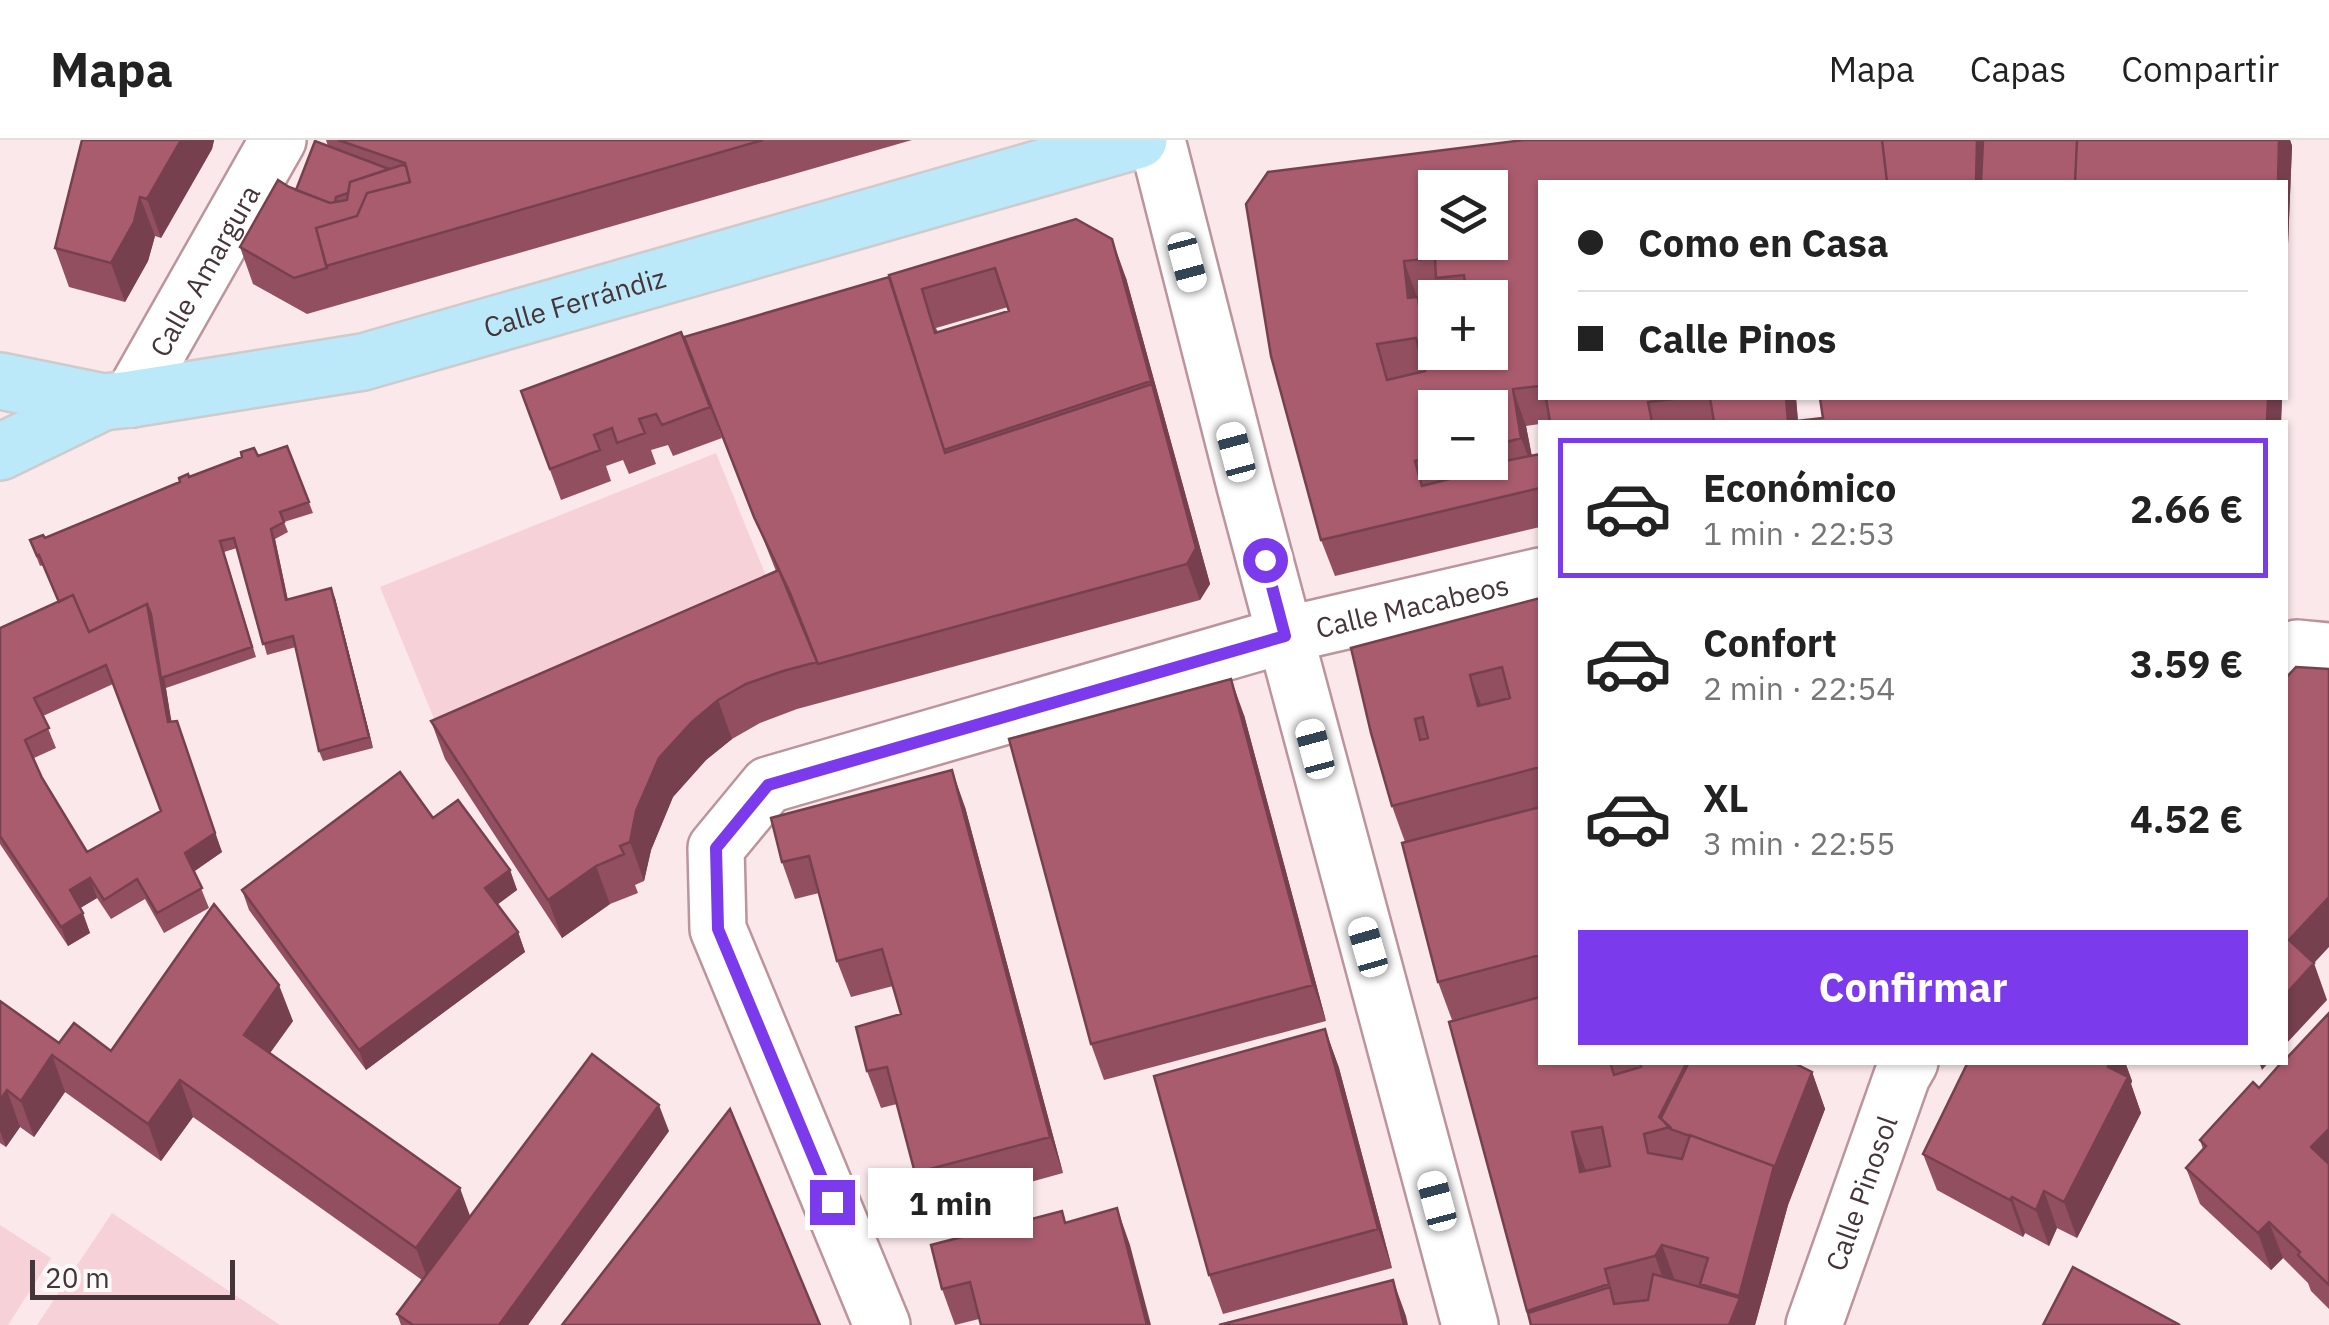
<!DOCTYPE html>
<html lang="es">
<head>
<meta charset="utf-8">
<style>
	:root { --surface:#fff; --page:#f6f6f6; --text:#222; --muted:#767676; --line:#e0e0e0; --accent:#7c3aed }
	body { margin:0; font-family:"IBM Plex Sans",sans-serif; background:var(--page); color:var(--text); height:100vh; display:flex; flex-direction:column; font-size:38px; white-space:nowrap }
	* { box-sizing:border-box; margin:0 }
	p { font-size:32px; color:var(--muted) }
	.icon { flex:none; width:55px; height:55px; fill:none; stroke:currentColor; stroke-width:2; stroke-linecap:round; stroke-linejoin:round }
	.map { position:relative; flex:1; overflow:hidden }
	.panel { position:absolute; left:1538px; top:280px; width:750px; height:645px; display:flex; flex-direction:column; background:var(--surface); border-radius:0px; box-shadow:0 2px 8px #0004 }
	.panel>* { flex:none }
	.guide { position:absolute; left:1538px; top:40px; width:750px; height:220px; border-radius:0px; box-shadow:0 2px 8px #0004; display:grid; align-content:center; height:220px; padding:0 40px; background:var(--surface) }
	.controls { position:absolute; left:1418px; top:30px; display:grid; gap:20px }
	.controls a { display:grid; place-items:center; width:90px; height:90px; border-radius:0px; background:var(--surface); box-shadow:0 2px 8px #0004; font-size:50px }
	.scale { position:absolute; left:30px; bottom:25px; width:205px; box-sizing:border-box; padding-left:10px; border:5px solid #453438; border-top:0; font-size:28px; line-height:35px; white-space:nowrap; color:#453438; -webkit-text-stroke:8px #fafafa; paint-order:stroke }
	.end { position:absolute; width:45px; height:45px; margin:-22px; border:12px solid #7c3aed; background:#fff; box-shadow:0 0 0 5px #fff }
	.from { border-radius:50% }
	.bubble { position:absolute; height:70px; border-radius:0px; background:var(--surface); box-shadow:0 2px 8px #0004; font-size:32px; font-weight:700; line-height:70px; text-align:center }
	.car { position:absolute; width:30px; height:60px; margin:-30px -15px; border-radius:12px; box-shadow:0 0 8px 2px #0007; background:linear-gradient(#fff 24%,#345 0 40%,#fff 0 76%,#345 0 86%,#fff 0) }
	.guide b { display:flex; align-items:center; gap:35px; height:95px; font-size:38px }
	.guide b+b { border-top:2px solid var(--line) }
	.guide i { width:25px; height:25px; background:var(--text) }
	ul { padding:18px 0 0; list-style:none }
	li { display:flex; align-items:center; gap:30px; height:140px; margin:0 20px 15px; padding:0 20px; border:5px solid transparent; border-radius:0px }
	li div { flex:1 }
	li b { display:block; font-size:38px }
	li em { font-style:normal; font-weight:700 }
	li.current { border-color:var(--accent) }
	li>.icon { width:90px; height:90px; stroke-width:1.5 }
	.primary-button { display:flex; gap:20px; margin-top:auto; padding:20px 40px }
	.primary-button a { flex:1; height:115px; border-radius:0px; background:var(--accent); color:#fff; font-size:40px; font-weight:700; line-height:115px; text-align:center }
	header { display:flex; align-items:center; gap:60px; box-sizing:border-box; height:140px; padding:0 50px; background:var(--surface); border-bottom:2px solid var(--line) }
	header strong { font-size:48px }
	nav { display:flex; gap:55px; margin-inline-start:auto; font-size:35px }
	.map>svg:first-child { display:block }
	.green { fill:#f7d1d8 }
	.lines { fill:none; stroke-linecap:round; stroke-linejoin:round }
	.minor-casing { stroke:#bc949c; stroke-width:60 }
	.major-casing { stroke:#cfcacb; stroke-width:60 }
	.minor { stroke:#fff; stroke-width:55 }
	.major { stroke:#bbe9fa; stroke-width:55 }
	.wall { fill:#924f5f; fill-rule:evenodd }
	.shaded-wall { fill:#77404e }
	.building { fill:#aa5c6f; stroke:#77404e; stroke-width:2.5; fill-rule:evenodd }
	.route { stroke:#7c3aed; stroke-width:12 }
	.labels { text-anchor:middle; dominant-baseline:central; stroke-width:10; stroke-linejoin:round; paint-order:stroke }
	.street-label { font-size:28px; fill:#453438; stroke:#fafafa }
</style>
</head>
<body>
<header>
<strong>Mapa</strong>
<nav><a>Mapa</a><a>Capas</a><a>Compartir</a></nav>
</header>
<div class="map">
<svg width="2329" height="1185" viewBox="0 0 2329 1185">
	<rect width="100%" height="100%" fill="#fae8eb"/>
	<!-- green -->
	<path class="green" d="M716,313L779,468L444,603L380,447Z
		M112,1073L280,1185H37Z
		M0,1085L51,1118L8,1185H0Z"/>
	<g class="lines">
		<!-- minor casing -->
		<g class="minor-casing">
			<g id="minor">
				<path d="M1157,0L1245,346L1470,1185"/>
				<path id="s1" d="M131,259L278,0"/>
				<path d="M2285,516L2297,508L2329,511"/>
				<path id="s2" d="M882,1185L718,789L716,708L768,645L1285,495L1540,436"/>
				<path id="s3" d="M1814,1185L1902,936L1910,922"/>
			</g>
		</g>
		<!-- major casing -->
		<g class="major-casing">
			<g id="major">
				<path id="s4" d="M0,241L103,262L131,259L363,222L1139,0"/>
				<path d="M0,312L103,262"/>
			</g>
		</g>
		<!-- minor -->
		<use href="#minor" class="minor"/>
		<!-- major -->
		<use href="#major" class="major"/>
	</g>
	<!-- wall -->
	<path class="wall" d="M82,0H214L212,9L161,98L155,96L148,121L125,162L69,147L55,108Z
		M326,0H912L307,174L253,144L240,107L289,47L296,50L328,6Z
		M1524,0H2290L2292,6L2285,178V42H1540V258H1796L1798,281L1823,278L1820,258H2282L2281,282H1540V284L1526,286L1532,316L1540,314V387L1335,436L1321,400L1271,216L1246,64L1268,32ZM1435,48H1490V102H1435ZM1442,155L1444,158H1490V212H1435V196H1432L1418,157H1417ZM1435,268H1490V322H1435Z
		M1076,79L1126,138L1210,444L1200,460L797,569L760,583L732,599L706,620L673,657L651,710L644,741L635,745L638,753L610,764L562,798L445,619L431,581L776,431L714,276L722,298L673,316L668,305L651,310L656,324L629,334L623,320L606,326L611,341L561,360L521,251L694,224L889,137ZM1008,167L1009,171L938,192L936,188Z
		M287,306L313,373L284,382L288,392L275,399L288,460L335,458L373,608L323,621L319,611L296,507L267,515L237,408L224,412L256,517L166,548L171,582L222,712L194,731L209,768L164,793L145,759L111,779L97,758L80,768L90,793L68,806L0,704V488L58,462L43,425L40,426L30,400L45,398L189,337ZM113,544L161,671L87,712L42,638L34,618L56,608L43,576Z
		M1540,458V667L1405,702L1392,666L1371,593Z
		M1244,575L1326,881L1104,940L1091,904Z
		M965,667L1063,1033L928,1070L915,1033L897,964L881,968L867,931L901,874L893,846L851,857L837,821L819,753L795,759L782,722Z
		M1540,667V922H1792L1812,932L1825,969L1788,1065L1755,1185H1531L1449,882L1517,864L1452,880L1438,842Z
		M433,678L510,730L517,750L497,764L518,792L525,812L366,930L249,770L242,750Z
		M0,861L59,903L111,911L293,881L270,913L470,1076L669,991L528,1185H401L397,1174L422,1140L193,977L161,1021L65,952L34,997L20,987L6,1007L0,1003Z
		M2329,873V1169L2311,1151L2308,1143L2283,1118L2271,1130L2200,1064L2186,1028L2203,1009L2200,1000L2259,948Z
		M1325,889L1339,928L1392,1128L1223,1174L1209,1135Z
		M1968,922H2125L2132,941L2131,944L2141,973L2077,1098L2057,1088L2049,1106L2025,1093L2023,1097L1937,1050L1923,1014Z
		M1066,1083L1130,1105L979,1179L955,1185L942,1149Z"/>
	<!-- shaded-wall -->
	<path class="shaded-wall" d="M181,0H214L212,9L161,98L147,59Z
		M1977,0H1993L1991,42H1976Z
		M2279,0H2290L2292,6L2285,178V42H2278Z
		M140,57L155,96L148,121L125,162L111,123Z
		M1112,99L1126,138L1210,444L1200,460L1187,424L1196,408Z
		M1404,121L1417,157L1408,158Z
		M1418,157L1431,194L1436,233L1423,197Z
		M1513,249L1526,286L1535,334L1521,298Z
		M1786,258H1796L1798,282H1788Z
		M2268,258H2282L2281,282H2267Z
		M271,389L275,399L290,471L286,460Z
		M331,448L335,458L373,608L369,597Z
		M147,464L155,484L175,602L168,582Z
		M1470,535L1484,572L1478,566Z
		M1231,539L1244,575L1326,881L1313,845Z
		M718,560L732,599L706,620L673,657L651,710L644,741L630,702L636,671L659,618L692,582Z
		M177,581L222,712L192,733L185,713Z
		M952,630L965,667L1063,1033L1050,997Z
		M596,726L610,764L562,798L548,760Z
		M510,730L517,750L493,768L485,748Z
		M90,738L97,758L77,770L70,750Z
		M2329,757V807L2302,836L2289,800Z
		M83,773L90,793L68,806L61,787Z
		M518,792L525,812L366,930L359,910Z
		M2314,823L2327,860L2285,905V855Z
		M279,845L293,881L257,931L244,895Z
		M1325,889L1339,928L1392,1128L1378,1089Z
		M52,915L65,952L34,997L21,961Z
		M2110,922H2125L2132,941L2131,944L2141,973L2077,1098L2064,1062Z
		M2259,922H2269L2262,930Z
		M1812,932L1825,969L1788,1065L1755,1185H1730L1740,1158L1739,1156L1774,1026Z
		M180,940L193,977L161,1021L148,984Z
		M7,950L20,987L6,1007L0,991V960Z
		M659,965L669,991L528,1185H499Z
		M2329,989V1039L2311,1007Z
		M1572,992L1586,1031L1580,1032Z
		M460,1048L473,1084L430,1145L416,1108Z
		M2044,1051L2057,1088L2049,1106L2036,1070Z
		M2012,1057L2025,1093L2023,1097L2010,1060Z
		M1117,1068L1130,1105L1151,1185H1147Z
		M2269,1082L2283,1118L2271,1130L2258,1093Z
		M1662,1105L1676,1143L1669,1155L1655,1116Z
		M1393,1140L1406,1176L1408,1185H1404Z"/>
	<!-- building -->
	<path class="building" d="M82,0H181L147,59L140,57L134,82L111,123L55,108Z
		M338,0H763L326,126L316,88L357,76L367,53L410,42L405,23Z
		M1524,0H1882L1887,42H1540V246L1513,249L1521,298L1496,305L1500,322L1540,314V348L1321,400L1271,216L1246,64L1268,32ZM1435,48H1490V102H1435ZM1435,118L1436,138L1464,135L1467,158H1490V212H1435V196L1423,197L1418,157L1408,158L1404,121ZM1416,198L1425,231L1387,240L1377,204ZM1435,268H1490V322H1445L1449,339L1422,346L1415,321L1435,316Z
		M1882,0H1977L1976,42H1887Z
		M1983,0H2077L2075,42H1981Z
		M2077,0H2279L2278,42H2075Z
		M315,1L389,29L350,42L348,53L336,57L335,62L330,63L296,50Z
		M402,25L406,26L410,42L367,53L357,76L316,88L327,128L294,138L240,107L278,40L289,47L330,63L347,60L350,42Z
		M1076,79L1112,99L1151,241L944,310L889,135ZM995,128L1009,171L935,193L922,149Z
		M889,137L945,313L1152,244L1196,408L1187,424L818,524L790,453L754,377L684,197Z
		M681,192L710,267L662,285L656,274L639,279L645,293L617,303L612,288L594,295L600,310L550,329L521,251Z
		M1546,258H1681L1648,262L1652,282H1550Z
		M1710,258H1786L1788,282L1823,278L1820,258H2268L2267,282H1711H1714Z
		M287,306L309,362L280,372L284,382L271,389L286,460L331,448L369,597L319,611L293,496L263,504L234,398L220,401L252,507L161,538L151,474L147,464L89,492L73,455L59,462L39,415L37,416L30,400L43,395L45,398L180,342L179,338L188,334L189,337L242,317L241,312L254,308L258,316Z
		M779,430L817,522L783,531L746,544L718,560L692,582L659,618L636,671L630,702L620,706L624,714L596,726L548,760L431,581Z
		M73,455L89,492L147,464L168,582L177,581L215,693L185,713L202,748L157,773L137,739L104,760L90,738L70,750L83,773L61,787L0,696V488ZM106,525L161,671L87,712L42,638L25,600L49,588L34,558Z
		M1540,458V627L1392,666L1371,593L1351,508ZM1502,527L1510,558L1478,566L1470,535ZM1423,577L1428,598L1420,600L1415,579Z
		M2296,527L2329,529V757L2289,800L2314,823L2285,855V539Z
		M1231,539L1313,845L1091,904L1009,599Z
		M952,630L1050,997L915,1033L887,927L867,931L856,887L901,874L882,809L837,821L809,716L782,722L771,678Z
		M400,632L433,678L458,660L510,730L485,748L518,792L359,910L242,750Z
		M1540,667V815L1438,842L1402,703Z
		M214,764L279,845L244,895L460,1048L416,1108L180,940L148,984L52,915L21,961L7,950L0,960V861L59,903L74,883L111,911Z
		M1540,857V922H1610L1614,935L1641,927L1640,922H1687L1659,977L1670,987L1644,994L1648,1013L1682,1019L1690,995L1774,1026L1739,1156L1700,1144L1708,1118L1662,1105L1655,1116L1605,1129L1609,1144L1527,1171L1449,882ZM1602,987L1610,1026L1580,1032L1572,992Z
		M2329,873V989L2311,1007L2329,1024V1145L2298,1115L2300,1112L2269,1082L2258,1093L2186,1028L2206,1006L2200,1000L2253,942L2259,948L2282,922H2285V920Z
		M1325,889L1378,1089L1209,1135L1154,936Z
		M592,914L659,965L499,1185H413L397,1174Z
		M1689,922H1792L1812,932L1774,1029V1026L1690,995V996L1670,989L1661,978Z
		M1968,922H2110L2108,927L2128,937L2064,1062L2044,1051L2036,1070L2012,1057L2010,1060L1923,1014Z
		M730,969L820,1185H562Z
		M1117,1068L1147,1185H981L970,1142L942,1149L931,1105L1062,1071L1065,1083Z
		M2073,1127L2180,1185H2043Z
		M1653,1134L1740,1158L1729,1185H1531L1528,1173L1610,1147L1614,1164L1648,1160Z
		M1393,1140L1404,1185H1219Z"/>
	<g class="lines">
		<!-- route -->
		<path class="route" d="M832,1062L718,789L716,708L768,645L1285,496L1265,420"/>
	</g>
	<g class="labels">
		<!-- street labels -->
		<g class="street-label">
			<text stroke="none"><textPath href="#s1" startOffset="148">Calle Amargura</textPath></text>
			<text stroke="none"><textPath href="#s4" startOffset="588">Calle Ferrándiz</textPath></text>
			<text stroke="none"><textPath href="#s2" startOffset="1260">Calle Macabeos</textPath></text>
			<text stroke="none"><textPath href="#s3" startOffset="140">Calle Pinosol</textPath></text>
		</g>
	</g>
</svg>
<div class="controls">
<a><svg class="icon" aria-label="layers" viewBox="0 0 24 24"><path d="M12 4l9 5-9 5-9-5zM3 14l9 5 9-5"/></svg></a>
<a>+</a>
<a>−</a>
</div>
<div class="scale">20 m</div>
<i class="end from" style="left:1265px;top:420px"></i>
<i class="end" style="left:832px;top:1062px"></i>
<div class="bubble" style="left:868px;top:1028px;width:165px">1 min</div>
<i class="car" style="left:1187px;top:122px;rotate:165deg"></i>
<i class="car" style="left:1236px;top:312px;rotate:345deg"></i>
<i class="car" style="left:1315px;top:609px;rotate:345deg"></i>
<i class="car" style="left:1368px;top:807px;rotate:344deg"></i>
<i class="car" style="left:1437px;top:1061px;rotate:345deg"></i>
<div class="guide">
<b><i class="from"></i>Como en Casa</b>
<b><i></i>Calle Pinos</b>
</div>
<section class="panel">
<ul>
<li class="current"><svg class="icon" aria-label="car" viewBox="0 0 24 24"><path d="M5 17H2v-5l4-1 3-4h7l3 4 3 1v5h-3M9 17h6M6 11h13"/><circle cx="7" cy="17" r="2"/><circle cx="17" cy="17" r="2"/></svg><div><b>Económico</b><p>1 min · 22:53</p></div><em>2.66 €</em></li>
<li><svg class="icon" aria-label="car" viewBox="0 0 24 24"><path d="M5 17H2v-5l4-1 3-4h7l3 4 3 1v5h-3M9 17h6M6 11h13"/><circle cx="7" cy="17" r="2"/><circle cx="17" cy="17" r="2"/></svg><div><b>Confort</b><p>2 min · 22:54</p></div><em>3.59 €</em></li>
<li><svg class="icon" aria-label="car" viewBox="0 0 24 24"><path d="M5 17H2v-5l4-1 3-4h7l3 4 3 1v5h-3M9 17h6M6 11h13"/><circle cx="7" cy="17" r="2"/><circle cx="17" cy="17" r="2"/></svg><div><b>XL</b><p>3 min · 22:55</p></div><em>4.52 €</em></li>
</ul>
<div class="primary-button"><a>Confirmar</a></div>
</section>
</div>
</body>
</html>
